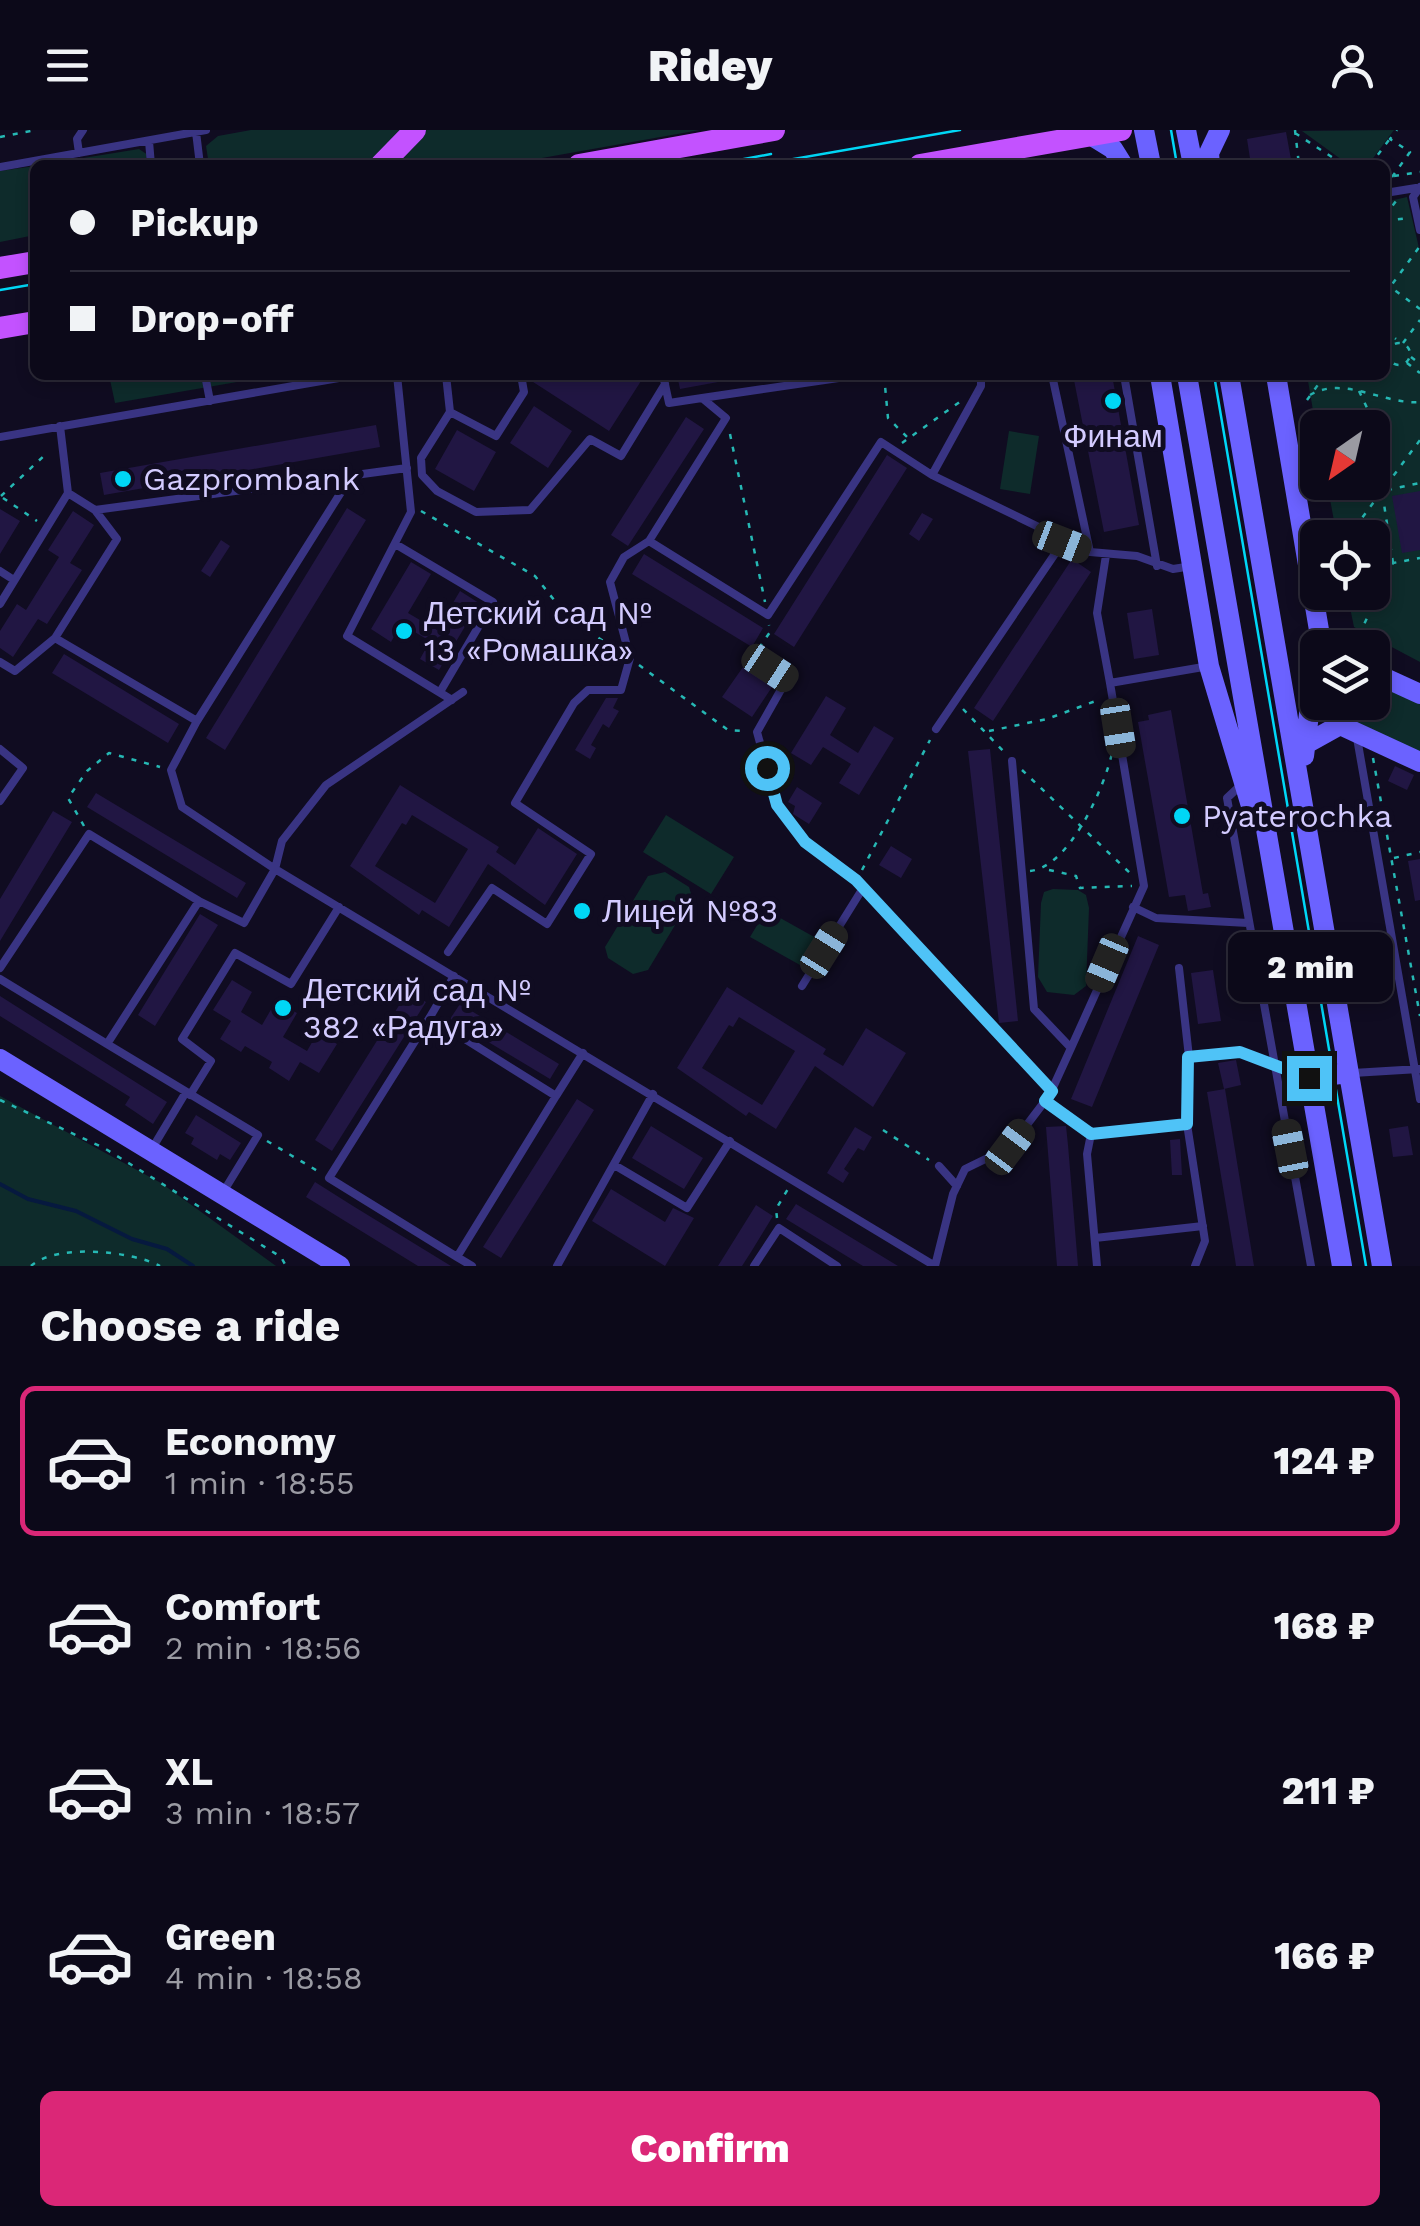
<!DOCTYPE html>
<html lang="en">
<head>
<meta charset="utf-8">
<style>
	:root { --surface:#0c0919; --page:#151222; --text:#f1f3f6; --muted:#9a9aa2; --line:#2c2a38; --accent:#db2777 }
	body { margin:0; font-family:"Work Sans",sans-serif; background:var(--page); color:var(--text); height:100vh; display:flex; flex-direction:column; font-size:38px; white-space:nowrap }
	* { box-sizing:border-box; margin:0 }
	p { font-size:32px; color:var(--muted) }
	.icon { flex:none; width:55px; height:55px; fill:none; stroke:currentColor; stroke-width:2; stroke-linecap:round; stroke-linejoin:round }
	.map { position:relative; height:1136px; overflow:hidden }
	.drawer { display:flex; flex-direction:column; background:var(--surface); flex:1 }
	.drawer>* { flex:none }
	.top-card { position:absolute; left:30px; top:30px; width:1360px; height:220px; border-radius:15px; box-shadow:0 5px 15px #0003,0 0 0 2px var(--line); display:grid; align-content:center; height:220px; padding:0 40px; background:var(--surface) }
	.needle { width:65px; rotate:214deg }
	.controls { position:absolute; left:1300px; top:280px; display:grid; gap:20px }
	.controls a { display:grid; place-items:center; width:90px; height:90px; border-radius:15px; background:var(--surface); box-shadow:0 5px 15px #0003,0 0 0 2px var(--line); font-size:50px }
	.end { position:absolute; width:45px; height:45px; margin:-22px; border:12px solid #4fc3f7; background:#111; box-shadow:0 0 0 5px #111 }
	.from { border-radius:50% }
	.bubble { position:absolute; height:70px; border-radius:15px; background:var(--surface); box-shadow:0 5px 15px #0003,0 0 0 2px var(--line); font-size:32px; font-weight:800; line-height:70px; text-align:center }
	.car { position:absolute; width:30px; height:60px; margin:-30px -15px; border-radius:12px; box-shadow:0 0 8px 2px #0007; background:linear-gradient(#222 24%,#8ab4d8 0 40%,#222 0 76%,#8ab4d8 0 86%,#222 0) }
	.top-card b { display:flex; align-items:center; gap:35px; height:95px; font-size:38px }
	.top-card b+b { border-top:2px solid var(--line) }
	.top-card i { width:25px; height:25px; background:var(--text) }
	ul { padding:0; list-style:none }
	li { display:flex; align-items:center; gap:30px; height:150px; margin:0 20px 15px; padding:0 20px; border:5px solid transparent; border-radius:15px }
	li div { flex:1 }
	li b { display:block; font-size:38px }
	li em { font-style:normal; font-weight:800 }
	li.active { border-color:var(--accent) }
	li>.icon { width:90px; height:90px; stroke-width:1.5 }
	h2 { padding:0 40px; font-size:45px; line-height:120px }
	.cta { display:flex; gap:20px; margin-top:auto; padding:20px 40px }
	.cta a { flex:1; height:115px; border-radius:15px; background:var(--accent); color:#fff; font-size:40px; font-weight:800; line-height:115px; text-align:center }
	header { display:flex; justify-content:space-between; align-items:center; height:130px; padding:0 40px; background:var(--surface); font-size:45px; font-weight:800 }
	.map>svg:first-child { display:block }
	.green { fill:#0e2b2b }
	.lines { fill:none; stroke-linecap:round; stroke-linejoin:round }
	.stream { stroke:#06193f; stroke-width:4 }
	.building { fill:#211643; fill-rule:evenodd }
	.path { stroke:#26b8b4; stroke-width:2.5; stroke-dasharray:5 8; stroke-linecap:butt }
	.lane { stroke:#393483; stroke-width:8 }
	.secondary { stroke:#6b62ff; stroke-width:20 }
	.primary { stroke:#c352ff; stroke-width:22 }
	.tram { stroke:#00d7f6; stroke-width:2.5 }
	.route { stroke:#4fc3f7; stroke-width:12 }
	.poi-dot { fill:#00d7f6; stroke:#100c21; stroke-width:4 }
	.labels { text-anchor:middle; dominant-baseline:central; stroke-width:10; stroke-linejoin:round; paint-order:stroke }
	.poi-label { font-size:32px; fill:#d3cbff; stroke:#100c21; text-anchor:start }
</style>
</head>
<body>
<header><svg class="icon" aria-label="menu" viewBox="0 0 24 24"><path d="M4 6h16M4 12h16M4 18h16"/></svg>Ridey<svg class="icon" aria-label="person" viewBox="0 0 24 24"><circle cx="12" cy="8" r="4"/><path d="M4 21q1-7 8-7t8 7"/></svg></header>
<div class="map">
<svg width="1420" height="1136" viewBox="0 0 1420 1136">
	<rect width="100%" height="100%" fill="#100c21"/>
	<!-- green -->
	<path class="green" d="M251,0H700L502,35H209L206,16L218,6Z
		M1394,0L1368,35H1349L1302,1Z
		M139,19L148,25L142,34L40,35Z
		M35,36V105L0,112V41Z
		M1407,67L1420,122V532L1354,497L1347,463L1372,462V408L1337,407L1327,353L1372,352V298H1318L1317,304L1307,245H1385V72Z
		M109,245H277L115,273Z
		M1009,301L1039,306L1030,364L1000,359Z
		M1373,549L1420,573V626L1344,589L1334,573L1372,572Z
		M666,685L734,727L711,764L643,722Z
		M665,742L689,757L692,767L648,840L633,844L608,828L605,817L648,746Z
		M1053,759L1078,760L1086,765L1089,778L1086,856L1074,865L1047,862L1038,847L1041,773L1044,762Z
		M766,780L816,808L800,835L750,807Z
		M0,966L161,1053L276,1136H0Z"/>
	<g class="lines">
		<!-- stream -->
		<path class="stream" d="M0,1054L28,1069L76,1081L132,1109L167,1119L193,1136"/>
	</g>
	<!-- building -->
	<path class="building" d="M1286,2L1292,35H1251L1247,9Z
		M529,245H631L641,251L609,301L530,250Z
		M677,245H729V250L680,259Z
		M1073,245H1112L1139,395L1104,402Z
		M534,276L572,301L548,338L510,313Z
		M686,287L704,299L628,416L611,405Z
		M376,295L380,317L104,365L100,343Z
		M457,300L496,322L474,361L435,339Z
		M887,325L907,338L794,517L774,504Z
		M1420,361V420L1402,423L1392,366Z
		M347,378L366,390L225,620L206,608Z
		M0,379L20,391L0,424Z
		M73,381L94,395L70,433L82,440L47,494L38,489L13,527L0,518V501L17,474L26,480L59,427L48,420Z
		M922,383L933,389L919,411L909,404Z
		M221,410L230,416L210,447L201,441Z
		M644,424L763,498L752,517L632,444Z
		M1072,429L1091,442L993,591L974,578Z
		M411,432L431,444L408,483L437,500L460,461L479,473L439,540L420,529L430,511L401,494L391,512L371,499Z
		M1152,479L1159,525L1134,529L1127,483Z
		M64,524L179,594L168,613L52,543Z
		M743,537L772,557L752,587L722,567Z
		M826,566L846,578L830,605L858,623L874,596L894,608L859,665L839,653L851,634L823,617L811,635L791,623Z
		M606,568H618L613,578L619,581L609,598L603,594L591,615L596,618L590,629L575,620Z
		M1171,580L1203,764L1208,763L1211,777L1188,781L1185,765L1169,767L1138,592L1149,590L1148,585Z
		M990,619L1018,891L999,893L968,621Z
		M1395,636L1414,645L1407,660L1388,651Z
		M400,655L499,717L496,722L515,735L538,698L577,724L545,775L488,734L449,797L422,780L419,785L350,736ZM412,685L468,719L435,773L375,736L402,693L406,695Z
		M797,657L822,673L809,694L793,684L795,676L788,672Z
		M96,663L246,753L237,768L87,677Z
		M53,681L72,692L0,811V769Z
		M891,716L912,729L901,748L879,735Z
		M1420,729V770L1415,771L1408,731Z
		M200,784L218,795L155,896L138,885Z
		M1138,806L1159,815L1092,977L1071,969Z
		M1213,840L1221,891L1198,894L1191,843Z
		M232,850L252,862L241,882L262,895L276,871L297,883L283,907L307,921L318,902L337,914L319,943L300,932L289,951L269,938L272,932L245,916L241,922L220,909L231,891L213,880Z
		M727,857L826,919L823,924L843,936L866,898L906,923L873,977L815,936L776,999L749,982L746,986L677,938ZM739,887L795,921L762,975L702,938L729,895L733,897Z
		M408,861L426,872L332,1021L315,1010Z
		M0,866L167,972L153,994L125,975L130,967L0,886Z
		M460,874L559,934L550,949L450,889Z
		M1236,930L1241,955L1224,959L1218,933Z
		M1225,959L1254,1136H1236L1235,1129L1207,962Z
		M577,969L594,980L501,1128L483,1117Z
		M196,985L241,1013L230,1030L220,1024L217,1030L191,1014L194,1008L185,1003Z
		M651,996L703,1028L684,1059L632,1028Z
		M1066,996L1068,1015L1078,1136H1057L1046,997Z
		M1408,996L1413,1025L1393,1027L1389,999Z
		M855,997L872,1007L864,1021L858,1018L844,1039L849,1043L843,1053L827,1043Z
		M1180,1009L1182,1045H1172L1170,1010Z
		M315,1052L353,1076L451,1136H418L306,1067Z
		M611,1059L665,1092L673,1078L694,1088L665,1136L592,1091Z
		M796,1074L898,1136H863L853,1130L786,1089Z
		M756,1075L773,1086L751,1122L742,1136H718Z"/>
	<g class="lines">
		<!-- path -->
		<path class="path" d="M1295,0L1299,35
			M1295,3L1344,35
			M0,7L36,0
			M1370,35L1389,10
			M1394,46L1420,42
			M1392,47L1410,22L1390,9L1397,0
			M1385,86L1396,71
			M1385,91L1408,88
			M1385,153L1420,179
			M1385,164L1420,116
			M1385,200L1396,209
			M1385,208L1392,214
			M1388 224a11 11 0 1 1 22 0a11 11 0 1 1-22 0Z
			M1403,213L1420,190
			M1411,227L1420,234
			M1407,233L1420,243
			M884,245L888,288L907,307
			M1359,261L1369,282
			M1310,265C1344,245 1384,275 1420,272
			M1307,270L1325,245
			M730,304L765,472
			M1313,306L1318,310
			M902,313L961,271
			M1367,352L1379,363
			M1,366L47,323
			M3,368L37,391
			M421,381L535,446L570,490L616,519
			M1347,408L1420,310
			M1393,433L1382,361L1420,353
			M1349,500L1354,518
			M1359,505L1393,433L1420,428
			M759,518L770,502L769,495
			M639,535L728,600L745,601
			M1365,572L1368,591
			M963,579L1006,624
			M989,601L1047,589L1101,569
			M1373,628L1420,886
			M1022,640L1132,745
			M84,696L68,668L87,641L109,623L160,637
			M1394,728L1420,722
			M862,740L930,610
			M1049,740L1076,746L1080,758L1132,756
			M1030,741C1069,737 1104,659 1112,623
			M1359,830L1379,804
			M0,970L104,1018L281,1127L286,1136
			M883,1000L929,1030
			M267,1011L321,1043
			M777,1088L776,1079L788,1059
			M31,1136C56,1113 132,1121 160,1136"/>
		<!-- lane -->
		<path class="lane" d="M196,2L200,35
			M149,11L151,35
			M79,23L77,9L83,0
			M0,37L206,0
			M1420,57L1413,67L1420,100
			M1385,63L1416,58
			M205,245L210,271
			M397,245L411,382L347,506L452,570
			M446,245L450,282L421,328L422,345L437,361L476,382L530,380L590,309L621,326L665,254
			M663,245L669,273L702,268L726,288L649,411L768,485L881,312L932,345L981,256V245
			M1052,245L1090,422
			M1124,245L1157,436
			M702,268L859,245
			M450,282L496,306L524,262L521,245
			M0,307L356,245
			M932,345L1090,422L1137,426L1173,439L1192,436
			M350,348L197,591L171,640L182,677L275,739L935,1136L953,1064L965,1039L1010,1017L1045,971L1091,1004L1187,994
			M95,380L407,338
			M397,415L493,472L440,562
			M1106,425L1097,483L1110,553
			M0,441L14,450
			M0,474L68,363
			M55,508L197,591
			M753,527L787,549L757,602L777,675L805,712L856,750L1052,961
			M0,532L15,541L55,508L117,409L95,380L68,363L60,296
			M936,599L1063,412
			M1357,608L1420,969
			M0,619L23,638L0,671
			M1012,631L1034,879L1071,918L1144,756L1110,553L1209,536
			M1242,654L1227,668L1311,1136
			M199,771L244,793L275,739L282,711L326,655L463,562
			M1133,777L1156,788L1248,793
			M448,822L492,758L547,794L591,724L515,673L574,573L588,560H621L630,528L610,452L624,427L649,411
			M0,838L89,704L199,771L107,914L0,849
			M1179,838L1189,927
			M802,856L863,758
			M430,887L454,846
			M107,914L258,1005L222,1064
			M1353,943L1419,939
			M1050,964L1071,918
			M190,965L211,931L182,909L235,823L291,854L339,777
			M556,966L583,923
			M1091,1004L1087,1024L1097,1136
			M153,1017L186,962
			M616,1036L687,1078L730,1011
			M939,1036L957,1056
			M1095,1108L1203,1096
			M457,1127L556,966L430,887L329,1048L457,1127L472,1136
			M557,1136L653,964
			M754,1136L779,1098L837,1136
			M1195,1136L1205,1111L1187,994L1189,927L1241,922L1306,947"/>
		<!-- secondary -->
		<path class="secondary" d="M1144,0L1151,35
			M1186,0L1193,35
			M1092,6L1113,19L1123,35
			M1210,35L1209,23L1220,0
			M1160,245L1209,536L1254,686
			M1187,245L1342,1136
			M1229,245L1382,1136
			M1276,245L1319,500L1304,626
			M1372,542L1420,564
			M1329,572L1340,595
			M1304,615L1340,595L1420,632
			M0,929L340,1136
			M1309,948L1348,943"/>
		<!-- primary -->
		<path class="primary" d="M381,35L415,0
			M579,35L774,0
			M920,35L1121,0
			M0,138L35,132
			M0,198L35,192"/>
		<!-- tram -->
		<path class="tram" d="M1171,0L1177,35
			M712,35L771,24
			M759,35L960,0
			M0,160L35,154
			M1214,245L1366,1136"/>
	</g>
	<g class="lines">
		<!-- route -->
		<path class="route" d="M767,638L777,675L805,712L856,750L1052,961L1045,971L1091,1004L1187,994L1188,927L1240,922L1309,948"/>
	</g>
	<!-- markers -->
	<g class="poi-dot">
		<circle cx="1113" cy="271" r="10"/>
		<circle cx="123" cy="349" r="10"/>
		<circle cx="404" cy="501" r="10"/>
		<circle cx="1182" cy="686" r="10"/>
		<circle cx="582" cy="781" r="10"/>
		<circle cx="283" cy="878" r="10"/>
	</g>
	<g class="labels">
		<!-- poi labels -->
		<g class="poi-label">
			<text x="1113" y="306" text-anchor="middle">Финам</text>
			<text x="143" y="349">Gazprombank</text>
			<text x="424" y="483">Детский сад №<tspan x="424" dy="37">13 «Ромашка»</tspan></text>
			<text x="1202" y="686">Pyaterochka</text>
			<text x="602" y="781">Лицей №83</text>
			<text x="303" y="860">Детский сад №<tspan x="303" dy="37">382 «Радуга»</tspan></text>
		</g>
	</g>
</svg>
<div class="controls">
<a><svg class="needle" viewBox="-14 -14 28 28"><path d="M0-13l5 13h-10z" fill="#e53935"/><path d="M0 13l5-13h-10z" fill="#9a9aa2"/></svg></a>
<a><svg class="icon" aria-label="locate" viewBox="0 0 24 24"><circle cx="12" cy="12" r="6"/><path d="M12 2v4M12 18v4M2 12h4M18 12h4"/></svg></a>
<a><svg class="icon" aria-label="layers" viewBox="0 0 24 24"><path d="M12 4l9 5-9 5-9-5zM3 14l9 5 9-5"/></svg></a>
</div>
<i class="end from" style="left:767px;top:638px"></i>
<i class="end" style="left:1309px;top:948px"></i>
<div class="bubble" style="left:1228px;top:802px;width:165px">2 min</div>
<i class="car" style="left:1062px;top:412px;rotate:111deg"></i>
<i class="car" style="left:770px;top:538px;rotate:123deg"></i>
<i class="car" style="left:1118px;top:598px;rotate:171deg"></i>
<i class="car" style="left:824px;top:820px;rotate:32deg"></i>
<i class="car" style="left:1107px;top:833px;rotate:203deg"></i>
<i class="car" style="left:1010px;top:1017px;rotate:37deg"></i>
<i class="car" style="left:1290px;top:1019px;rotate:349deg"></i>
<div class="top-card">
<b><i class="from"></i>Pickup</b>
<b><i></i>Drop-off</b>
</div>
</div>
<section class="drawer">
<h2>Choose a ride</h2>
<ul>
<li class="active"><svg class="icon" aria-label="car" viewBox="0 0 24 24"><path d="M5 17H2v-5l4-1 3-4h7l3 4 3 1v5h-3M9 17h6M6 11h13"/><circle cx="7" cy="17" r="2"/><circle cx="17" cy="17" r="2"/></svg><div><b>Economy</b><p>1 min · 18:55</p></div><em>124 ₽</em></li>
<li><svg class="icon" aria-label="car" viewBox="0 0 24 24"><path d="M5 17H2v-5l4-1 3-4h7l3 4 3 1v5h-3M9 17h6M6 11h13"/><circle cx="7" cy="17" r="2"/><circle cx="17" cy="17" r="2"/></svg><div><b>Comfort</b><p>2 min · 18:56</p></div><em>168 ₽</em></li>
<li><svg class="icon" aria-label="car" viewBox="0 0 24 24"><path d="M5 17H2v-5l4-1 3-4h7l3 4 3 1v5h-3M9 17h6M6 11h13"/><circle cx="7" cy="17" r="2"/><circle cx="17" cy="17" r="2"/></svg><div><b>XL</b><p>3 min · 18:57</p></div><em>211 ₽</em></li>
<li><svg class="icon" aria-label="car" viewBox="0 0 24 24"><path d="M5 17H2v-5l4-1 3-4h7l3 4 3 1v5h-3M9 17h6M6 11h13"/><circle cx="7" cy="17" r="2"/><circle cx="17" cy="17" r="2"/></svg><div><b>Green</b><p>4 min · 18:58</p></div><em>166 ₽</em></li>
</ul>
<div class="cta"><a>Confirm</a></div>
</section>
</body>
</html>
